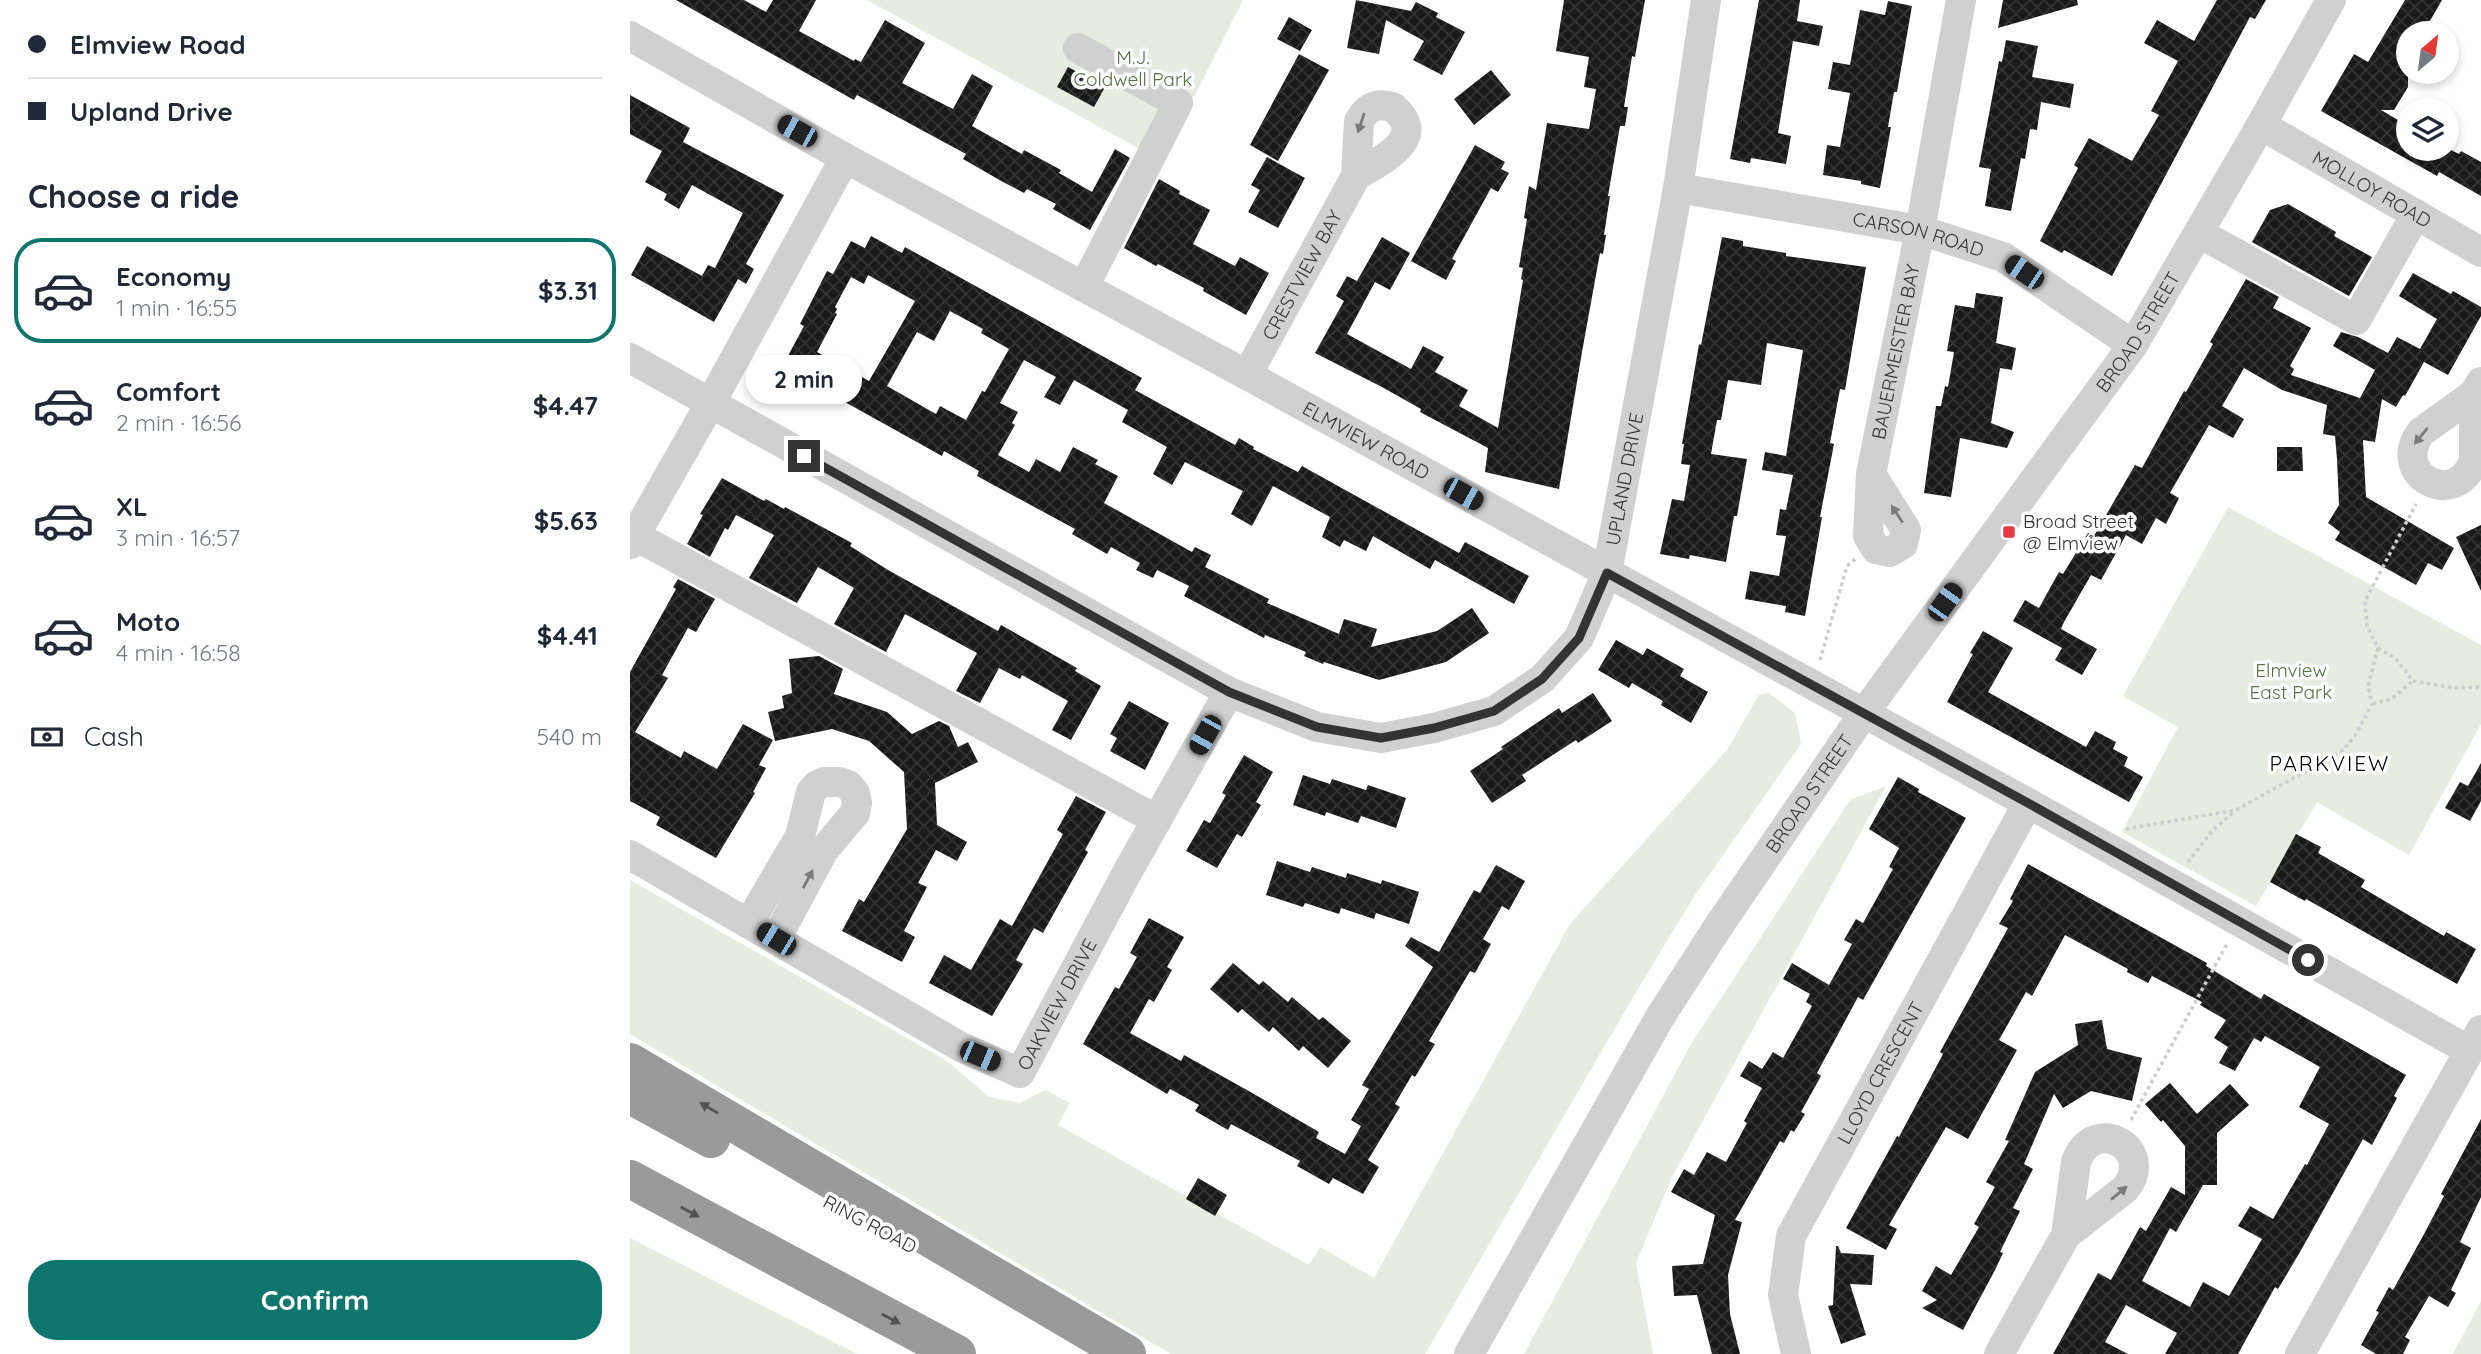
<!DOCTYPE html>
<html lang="en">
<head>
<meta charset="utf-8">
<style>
	:root { --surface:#fff; --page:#f6f6f7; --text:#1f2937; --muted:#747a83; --line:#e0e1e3; --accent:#0f766e }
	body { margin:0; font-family:Quicksand,sans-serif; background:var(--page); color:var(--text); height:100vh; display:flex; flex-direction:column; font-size:26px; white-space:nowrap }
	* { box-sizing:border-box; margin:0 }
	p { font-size:23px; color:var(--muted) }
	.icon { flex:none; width:38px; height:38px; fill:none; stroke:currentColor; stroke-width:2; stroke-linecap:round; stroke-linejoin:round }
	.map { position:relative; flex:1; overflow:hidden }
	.side { display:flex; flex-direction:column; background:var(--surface); width:630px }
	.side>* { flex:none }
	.hud { display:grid; align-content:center; height:154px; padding:0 28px; background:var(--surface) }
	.needle { width:46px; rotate:29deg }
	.tools { position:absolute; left:1766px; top:21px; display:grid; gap:14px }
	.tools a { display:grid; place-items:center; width:63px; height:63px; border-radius:50%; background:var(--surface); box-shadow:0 4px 10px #0003; font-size:35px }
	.end { position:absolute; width:32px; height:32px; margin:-16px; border:9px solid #333; background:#fff; box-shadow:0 0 0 4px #fff }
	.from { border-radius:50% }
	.bubble { position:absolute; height:49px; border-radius:24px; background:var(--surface); box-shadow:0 4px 10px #0003; font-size:23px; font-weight:700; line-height:49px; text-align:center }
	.car { position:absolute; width:21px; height:42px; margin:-21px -10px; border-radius:9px; box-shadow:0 0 5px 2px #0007; background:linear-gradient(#222 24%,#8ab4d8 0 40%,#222 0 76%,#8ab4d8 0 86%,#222 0) }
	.hud b { display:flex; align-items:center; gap:24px; height:66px; font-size:26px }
	.hud b+b { border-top:2px solid var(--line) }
	.hud i { width:18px; height:18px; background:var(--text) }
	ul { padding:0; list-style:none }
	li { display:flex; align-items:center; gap:21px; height:105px; margin:0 14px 10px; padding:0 14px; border:4px solid transparent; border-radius:28px }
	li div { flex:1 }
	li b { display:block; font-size:26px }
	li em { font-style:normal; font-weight:700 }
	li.current { border-color:var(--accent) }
	li>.icon { width:63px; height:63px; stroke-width:1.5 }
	h2 { padding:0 28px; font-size:32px; line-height:84px }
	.pay { display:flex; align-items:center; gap:18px; height:77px; padding:0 28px; font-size:26px }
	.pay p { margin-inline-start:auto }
	.button { display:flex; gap:14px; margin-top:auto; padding:14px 28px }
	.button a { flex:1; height:80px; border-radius:28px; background:var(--accent); color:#fff; font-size:28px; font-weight:700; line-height:80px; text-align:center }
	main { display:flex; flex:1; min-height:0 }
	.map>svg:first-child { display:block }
	.green { fill:#e6ecdf }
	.building { fill:url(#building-cross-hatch); fill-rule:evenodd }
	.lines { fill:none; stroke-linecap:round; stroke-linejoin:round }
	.path { stroke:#cdcdcd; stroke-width:3.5; stroke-dasharray:3.5 3.5; stroke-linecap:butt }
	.minor { stroke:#d0d0d0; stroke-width:30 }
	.highway { stroke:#9a9a9a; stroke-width:38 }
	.oneway { fill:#7a7a7a }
	.oneway2 { fill:#525252 }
	.route { stroke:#333; stroke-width:9 }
	.poi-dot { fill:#e63946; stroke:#fff; stroke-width:2.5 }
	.labels { text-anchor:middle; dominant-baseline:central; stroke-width:7; stroke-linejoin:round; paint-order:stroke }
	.park-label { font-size:19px; fill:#56703f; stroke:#fff }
	.street-label { font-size:19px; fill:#333; stroke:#fff }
	.poi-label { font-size:19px; fill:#333; stroke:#fff; text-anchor:start }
	.neighbourhood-label { font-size:21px; letter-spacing:2px; fill:#000; stroke:#fff }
</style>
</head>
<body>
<main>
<section class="side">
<div class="hud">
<b><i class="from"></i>Elmview Road</b>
<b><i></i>Upland Drive</b>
</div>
<h2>Choose a ride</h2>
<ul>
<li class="current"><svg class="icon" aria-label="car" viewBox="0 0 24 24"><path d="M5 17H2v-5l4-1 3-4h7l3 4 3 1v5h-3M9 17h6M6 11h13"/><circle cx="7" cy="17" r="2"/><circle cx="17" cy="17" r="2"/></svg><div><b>Economy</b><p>1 min · 16:55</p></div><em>$3.31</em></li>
<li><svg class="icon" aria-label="car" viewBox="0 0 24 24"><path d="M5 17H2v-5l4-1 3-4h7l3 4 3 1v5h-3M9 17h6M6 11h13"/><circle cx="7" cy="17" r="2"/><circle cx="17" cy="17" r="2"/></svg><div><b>Comfort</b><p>2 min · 16:56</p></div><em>$4.47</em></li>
<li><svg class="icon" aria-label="car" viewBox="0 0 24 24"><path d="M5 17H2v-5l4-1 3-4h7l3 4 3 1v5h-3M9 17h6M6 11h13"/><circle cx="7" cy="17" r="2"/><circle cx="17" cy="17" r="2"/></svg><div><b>XL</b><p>3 min · 16:57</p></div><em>$5.63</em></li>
<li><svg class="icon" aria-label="car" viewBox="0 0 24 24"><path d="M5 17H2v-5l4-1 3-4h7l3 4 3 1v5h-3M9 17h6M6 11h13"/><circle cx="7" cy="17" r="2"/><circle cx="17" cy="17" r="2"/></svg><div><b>Moto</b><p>4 min · 16:58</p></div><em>$4.41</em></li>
</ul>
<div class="pay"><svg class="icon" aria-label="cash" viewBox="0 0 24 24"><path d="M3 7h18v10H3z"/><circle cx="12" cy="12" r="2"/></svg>Cash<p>540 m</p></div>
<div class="button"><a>Confirm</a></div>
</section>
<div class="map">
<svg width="1851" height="1354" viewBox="0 0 1851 1354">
	<defs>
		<pattern id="building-cross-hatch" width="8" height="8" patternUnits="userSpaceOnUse" patternTransform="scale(1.75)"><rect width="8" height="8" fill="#1a1a1a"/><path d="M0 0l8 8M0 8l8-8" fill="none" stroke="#333"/></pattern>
	</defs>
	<rect width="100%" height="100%" fill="#fff"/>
	<!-- green -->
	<path class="green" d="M237,0H613L530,164L510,149Z
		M1598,507L1851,645V724L1779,855L1687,802L1626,906L1492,832L1548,727L1493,696Z
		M1139,693L1165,713L1171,744L1063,898L1006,992L795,1354H541L0,1034V880L317,1061L359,1097L390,1103L415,1090L440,1103L428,1125L679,1265L690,1247L744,1278L940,924L1097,750L1129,695Z
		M1256,786L1042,1177L1006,1263L1023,1354H894L1060,1046L1220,800Z
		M0,1238L227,1354H0Z
		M1851,1301V1354H1823Z"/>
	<!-- building -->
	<path class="building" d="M46,0H114L136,12L143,0H186L169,31L224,61L225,59L231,62L255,20L295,43L272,83L323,109L342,74L363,86L342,126L392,154L394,150L431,170L429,173L462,192L485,149L500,158L460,230L423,209L426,204L397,189L394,193L373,182L333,159L336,154L227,95L224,100Z
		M726,0L781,11L786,2L808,13L806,17L835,32L812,75L783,60L794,41L756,20L749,54L717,48Z
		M934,0H1015L1005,57L1002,56L994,107H998L995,126H990L978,196H980L974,235H976L973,254L970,253L952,352L929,489L855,472L858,448L790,412L791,409L752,387L685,353L714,301L706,296L717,276L727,281L752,237L780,253L760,290L745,282L717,334L781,369L793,346L814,357L805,372L838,390L829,406L868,428L893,280L891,279L893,268L889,267L897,219L894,218L899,186L906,190L917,123L959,129L966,89L954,87L959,57L926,51Z
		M1129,0H1170L1167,21L1193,26L1189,46L1163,41L1148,133L1161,136L1156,164L1121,158L1120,163L1100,159Z
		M1373,0H1447L1448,5L1368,28Z
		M1587,0H1636L1625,19L1620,17L1482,276L1434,250L1432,253L1410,241L1448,168L1444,165L1459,138L1502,161L1529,115L1521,111L1548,61L1514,43L1527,20L1564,41Z
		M1775,0H1812L1793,33H1778V87L1764,110H1751L1778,126V149H1819L1829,154L1831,151L1851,162V196L1809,172L1807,176L1691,111L1724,54L1738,62Z
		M1258,1L1282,6L1267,92H1264L1258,127H1261L1250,188L1231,184V181L1193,175L1197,145L1210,147L1220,93L1198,89L1203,62L1220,65L1230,10L1255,15Z
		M659,17L682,30L670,51L647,39Z
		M1376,40L1408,46L1402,77L1444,84L1440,108L1411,102L1407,130L1400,129L1395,159L1391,158L1381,211L1355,206L1361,169L1349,167L1369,61L1372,62Z
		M669,54L699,70L648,161L620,145Z
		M438,67L475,87L464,107L427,87Z
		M861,70L881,95L844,125L824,99Z
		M0,95L60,128L53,142L154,195L116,264L124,269L116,284L108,279L84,322L1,275L17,246L72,276L78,265L85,268L113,213L62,185L49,209L34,200L37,194L15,182L32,151L0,134Z
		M845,145L875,162L871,169L879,173L868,192L861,188L822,259L826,261L816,280L781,261Z
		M637,157L675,178L648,228L618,212L630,190L621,185Z
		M529,179L550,191L549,194L580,210L563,244L605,266L610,257L639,273L616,315L573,291L574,288L528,264L526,266L494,248Z
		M1658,204L1696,226L1706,232L1704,236L1742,257L1719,296L1622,242L1640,210Z
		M241,236L272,253L275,247L512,378L505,390L605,445L609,438L624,447L623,449L668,472L672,466L829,553L835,542L899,576L884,604L805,560L800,569L743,536L736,551L714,540L710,547L692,537L700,517L643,486L622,526L601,514L613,491L555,462L542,485L523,474L537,447L492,422L498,410L444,380L430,405L414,397L426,377L394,360L370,403L388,412L382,423L385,425L368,455L399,472L406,459L430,472L443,447L468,460L465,464L488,476L474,503L562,552L565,547L581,555L575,567L639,599L637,603L709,634L714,619L747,629L741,647L807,631L842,608L859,633L816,662L749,680L694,662L693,664L674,656L676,652L635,635L634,638L554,596L559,586L527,570L523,578L506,570L510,563L481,547L477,554L442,534L445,529L347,476L349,471L314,451L312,456L152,367L174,326L170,324L197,271L203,274L221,241L235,248ZM238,275L285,301L239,381L187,352L207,314L205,313L207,309L205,307L221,277L234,284ZM320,311L353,329L351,333L379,349L355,392L352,391L336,420L310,406L306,414L257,386L287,332L304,341Z
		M1092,237L1113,241V246L1156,253V256L1236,267L1215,390L1210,389L1200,443L1204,444L1190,517H1192L1175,616L1155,612L1156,606L1115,599L1120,571L1149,576L1156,536L1146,535L1150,509L1156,510L1163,475L1132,470L1135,452L1156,456L1173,350L1137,343L1131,385L1098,380L1091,420H1087L1081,454L1117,459L1107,516H1104L1096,562L1060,555L1059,559L1030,554L1042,499L1054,501L1060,465L1051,464L1054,444H1052L1069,344L1071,345Z
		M1783,273L1821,294L1823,291L1851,307V316L1818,375L1794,362L1775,396L1773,395L1766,407L1752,399L1745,442L1733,440L1736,497L1824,548L1812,570L1798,563L1786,585L1705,540L1710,532L1698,523L1709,505L1707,459L1705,436L1693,434L1697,405L1652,390L1614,368L1592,406L1614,419L1603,438L1579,425L1540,493L1549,498L1536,524L1526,518L1512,544L1496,535L1471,580L1461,575L1434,622L1431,629L1467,649L1452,675L1425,660L1432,648L1383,621L1395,600L1409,608L1429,572L1433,574L1458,533L1464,536L1505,465L1512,468L1554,391L1556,392L1583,344L1580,342L1616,279L1649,297L1643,308L1681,328L1660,366L1664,369L1661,375L1730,398L1745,370L1703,346L1711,332L1728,337L1758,353L1767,337L1790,349L1807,319L1769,296Z
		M1346,293L1373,297L1366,343L1386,348L1382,370L1370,368L1361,423L1384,432L1377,448L1330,438L1321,497L1294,493L1306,406H1311L1315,386L1318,387L1324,352L1317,351L1325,305L1344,308Z
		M1647,447H1672L1673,471H1647Z
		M92,478L134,501L136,499L154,509L155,507L222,543L220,546L258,570L368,631L371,625L447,668L445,671L471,686L441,740L422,730L438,701L392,675L390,679L369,668L350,703L326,691L347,653L275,614L256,652L204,624L224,588L188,567L167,603L119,578L144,535L106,515L98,530L95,528L80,557L57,544L73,515L70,514Z
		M1851,525V591L1826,537Z
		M48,579L85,599L66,632L58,628L32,675L38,678L5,732L51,758L54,751L87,769L113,724L143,740L129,765L136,768L123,792L125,793L86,858L26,825L30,817L0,801V672L46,589L43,587Z
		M1353,631L1383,648L1358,692L1456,747L1465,731L1486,742L1483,749L1498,757L1494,766L1513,777L1499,802L1317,702L1343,654L1340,653Z
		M986,640L1013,655L1017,648L1054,669L1050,676L1078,692L1061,723L1031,705L1033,701L1002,683L999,688L968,670Z
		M189,656L213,669L204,694L257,712L282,734L309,721L319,726L328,747L338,742L348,762L305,783L307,825L337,842L327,861L306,850L288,883L297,887L274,931L285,937L272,962L212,931L229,899L234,902L277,829L274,772L239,741L202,729L145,741L138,712L154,708L152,696L162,693L159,659Z
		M963,693L982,721L948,743L946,740L892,775L896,781L862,803L840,771L873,749L871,747L929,708L932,713Z
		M499,701L539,723L515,770L480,751L487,738L480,734Z
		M614,755L643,772L626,802L631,805L612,837L607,834L587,868L556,851L574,820L580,823L596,795L592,793Z
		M1851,763V801L1840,821L1815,808L1830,782L1838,786Z
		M673,775L700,784L702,779L736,790L738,785L776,798L766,828L731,816L728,823L696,812L695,816L663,805Z
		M1268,777L1289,789L1288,792L1336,818L1233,1000L1228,997L1187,1073L1191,1076L1171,1112L1175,1114L1164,1132L1161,1130L1154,1143L1150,1141L1105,1220L1112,1222L1098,1275L1100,1314L1110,1354H1082L1067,1295L1044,1296L1042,1266L1073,1264L1085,1215L1041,1192L1054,1169L1064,1175L1077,1152L1096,1162L1117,1123L1114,1121L1132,1088L1110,1076L1119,1061L1132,1069L1143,1052L1153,1058L1182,1006L1176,1002L1180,994L1153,979L1162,963L1199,985L1222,944L1214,940L1226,919L1233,923L1263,869L1259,867L1269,848L1239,829Z
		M446,796L476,812L455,850L458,852L413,933L404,928L386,960L393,964L362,1016L299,983L314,955L341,970L370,919L382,926L433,834L427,830Z
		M1666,834L1691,847L1688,853L1735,880L1731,887L1814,936L1816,932L1846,949L1827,984L1676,899L1675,901L1640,882Z
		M647,861L680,872L682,867L716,878L717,873L751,884L752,880L789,892L779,924L746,913L744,919L711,908L709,914L675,903L673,907L636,895Z
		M1398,864L1577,963L1576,966L1631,999L1634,994L1776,1075L1764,1096L1767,1098L1742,1145L1733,1139L1670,1252L1648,1289L1645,1287L1608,1354H1535L1547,1333L1496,1305L1475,1342L1498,1354H1423L1468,1273L1481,1280L1510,1227L1516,1231L1541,1187L1555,1195V1146L1533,1120L1531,1122L1515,1104L1540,1083L1567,1114L1600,1084L1619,1105L1587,1133V1185H1573L1546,1232L1540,1228L1512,1281L1560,1307L1573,1282L1599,1296L1632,1239L1608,1226L1620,1206L1643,1219L1675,1164L1677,1165L1699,1124L1669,1107L1690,1067L1635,1036L1631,1042L1624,1038L1605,1071L1589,1063L1598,1047L1584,1038L1596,1020L1570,1005L1572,1002L1522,976L1518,983L1497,972L1498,969L1435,935L1402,996L1396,992L1369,1040L1387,1050L1338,1139L1316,1127L1259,1225L1267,1229L1256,1250L1216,1228L1267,1136L1269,1137L1313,1054L1310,1052L1378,928L1369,924L1383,901L1380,899Z
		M866,865L895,881L879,910L872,906L853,939L861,944L845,973L840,971L799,1041L805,1044L785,1077L782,1075L765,1104L770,1107L738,1160L749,1167L733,1194L703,1178L699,1184L667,1166L670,1161L601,1124L598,1130L565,1111L569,1105L540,1089L537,1094L453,1044L485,987L489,989L507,957L500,953L519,918L554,937L537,967L542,970L524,1002L519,999L500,1033L551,1061L554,1055L617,1090L689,1132L686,1138L715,1154L731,1126L721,1120L739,1089L732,1085L803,967L775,946L781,937L809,952L844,890L850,893Z
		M603,963L629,985L633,981L658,1002L662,997L689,1020L693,1017L721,1041L698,1068L673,1046L669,1051L643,1027L639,1032L612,1009L608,1013L580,989Z
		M1472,1020L1477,1049L1512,1058L1502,1101L1461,1091L1433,1108L1424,1094L1394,1164L1403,1169L1383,1208L1390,1211L1370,1252L1373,1253L1365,1270L1333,1330L1292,1308L1307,1300L1292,1291L1306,1266L1321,1275L1349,1227L1344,1224L1365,1187L1356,1182L1379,1141L1375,1140L1405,1072L1448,1045L1445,1024Z
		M1851,1119V1197L1830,1242L1841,1248L1821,1290L1826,1293L1818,1307L1799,1296L1775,1337L1780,1340L1773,1354H1746L1731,1345L1749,1312L1746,1311L1759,1287L1763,1290L1793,1236L1814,1196L1811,1194Z
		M568,1178L597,1195L585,1216L556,1199Z
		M1206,1246H1208L1211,1253L1244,1255L1242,1285L1220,1284L1236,1335L1211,1344L1198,1306L1203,1305Z"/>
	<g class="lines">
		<!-- path -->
		<path class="path" d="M1748,648L1766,659L1783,681L1824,688L1851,687
			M1190,660L1217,566L1225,559
			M1743,704L1761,699L1783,681
			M1496,829L1606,810L1712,751L1725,736L1742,704L1738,686L1748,648L1737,626L1735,601L1786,504
			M1558,862L1583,830L1604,812
			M1501,1120L1598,942"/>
		<!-- minor -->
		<g class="minor">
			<path id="s1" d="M0,36L215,158L617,375L1398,803L1840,1051"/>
			<path d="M448,48L548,103L454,287"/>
			<path id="s2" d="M1631,125L1851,252"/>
			<path id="s3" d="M1048,188L1290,230L1373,257L1503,345"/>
			<path d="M1569,233L1726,320L1786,214"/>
			<path id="s4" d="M0,358L599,692L687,727L751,738L804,728L864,711L912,679L949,638L977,573L1048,188L1076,0"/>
			<path id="s5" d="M617,375L726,176L729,121C737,106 749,102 764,108C800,139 749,161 726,176"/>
			<path d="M1844,394V460C1826,511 1759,475 1791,432L1844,394L1851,382"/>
			<path id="s6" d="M1241,474L1276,530L1273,544L1260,552L1246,549L1238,536L1241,474L1290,230L1331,0"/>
			<path d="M0,533L527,820"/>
			<path d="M0,544L80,404L215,158"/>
			<path id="s7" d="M0,855L331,1047L390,1073L499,869L599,692"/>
			<path d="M119,923L170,836L181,792L186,786L194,782H210L218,785L225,793L227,803L225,813L194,850L146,939"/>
			<path id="s8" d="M839,1354L1030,1017L1088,927L1234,713L1503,345L1631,125L1701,0"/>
			<path id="s9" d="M1166,1354L1153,1295L1161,1236L1398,803"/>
			<path d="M1369,1354L1436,1235L1446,1162C1464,1113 1527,1149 1495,1189L1436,1235"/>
			<path d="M1670,1354L1851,1030"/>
		</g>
		<!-- highway -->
		<path class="highway" d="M0,1062L497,1354
			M0,1095L81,1139
			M0,1179L327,1354"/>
	</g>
	<!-- one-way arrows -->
	<defs><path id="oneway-solid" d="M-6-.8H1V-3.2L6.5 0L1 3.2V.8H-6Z" transform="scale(1.75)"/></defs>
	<g class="oneway">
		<use href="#oneway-solid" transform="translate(731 123) rotate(108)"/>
		<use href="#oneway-solid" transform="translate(1791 436) rotate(129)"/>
		<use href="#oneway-solid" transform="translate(1267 514) rotate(-123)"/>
		<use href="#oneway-solid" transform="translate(178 879) rotate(-62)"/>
		<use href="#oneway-solid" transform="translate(1489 1193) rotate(-40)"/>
	</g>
	<g class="oneway2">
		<use href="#oneway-solid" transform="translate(79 1108) rotate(-150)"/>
		<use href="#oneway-solid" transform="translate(60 1212) rotate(28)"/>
		<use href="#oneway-solid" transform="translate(261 1319) rotate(28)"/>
	</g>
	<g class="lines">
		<!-- route -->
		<path class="route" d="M174,456L599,692L687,727L751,738L804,728L864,711L912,679L949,638L977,573L1398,803L1678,960"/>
	</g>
	<!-- markers -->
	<rect class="poi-dot" x="1372" y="525" width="14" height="14" rx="3.5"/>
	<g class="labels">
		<!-- park labels -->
		<g class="park-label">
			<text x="503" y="57">M.J.<tspan x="503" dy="22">Coldwell Park</tspan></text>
			<text x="1661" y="670">Elmview<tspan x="1661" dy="22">East Park</tspan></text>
		</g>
		<!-- street labels -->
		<g class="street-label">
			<text stroke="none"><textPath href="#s2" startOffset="128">MOLLOY ROAD</textPath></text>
			<text stroke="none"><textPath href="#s3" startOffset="245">CARSON ROAD</textPath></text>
			<text stroke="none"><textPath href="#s5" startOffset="114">CRESTVIEW BAY</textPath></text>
			<text stroke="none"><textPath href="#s8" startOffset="1223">BROAD STREET</textPath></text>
			<text stroke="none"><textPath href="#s6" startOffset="312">BAUERMEISTER BAY</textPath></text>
			<text stroke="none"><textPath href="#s1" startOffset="840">ELMVIEW ROAD</textPath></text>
			<text stroke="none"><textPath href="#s4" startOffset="1241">UPLAND DRIVE</textPath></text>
			<text stroke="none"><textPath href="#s8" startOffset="656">BROAD STREET</textPath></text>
			<text stroke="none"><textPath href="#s7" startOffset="525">OAKVIEW DRIVE</textPath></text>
			<text stroke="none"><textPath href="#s9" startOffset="306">LLOYD CRESCENT</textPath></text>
			<text transform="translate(240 1224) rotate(28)">RING ROAD</text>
		</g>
		<!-- poi labels -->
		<g class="poi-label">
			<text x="1393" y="521">Broad Street<tspan x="1393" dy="22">@ Elmview</tspan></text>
		</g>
		<!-- neighbourhood labels -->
		<g class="neighbourhood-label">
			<text x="1700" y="763">PARKVIEW</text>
		</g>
	</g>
</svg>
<div class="tools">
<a><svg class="needle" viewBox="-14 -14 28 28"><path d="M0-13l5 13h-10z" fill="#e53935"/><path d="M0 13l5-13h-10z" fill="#747a83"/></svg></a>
<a><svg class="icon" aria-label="layers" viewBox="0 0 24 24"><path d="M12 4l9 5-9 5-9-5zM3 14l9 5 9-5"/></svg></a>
</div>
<i class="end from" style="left:1678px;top:960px"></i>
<i class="end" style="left:174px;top:456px"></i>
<div class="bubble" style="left:116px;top:355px;width:116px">2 min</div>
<i class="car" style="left:167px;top:131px;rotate:299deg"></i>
<i class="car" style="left:1394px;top:272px;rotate:304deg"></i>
<i class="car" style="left:833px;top:494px;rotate:119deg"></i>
<i class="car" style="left:1315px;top:602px;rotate:36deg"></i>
<i class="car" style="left:575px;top:735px;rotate:209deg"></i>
<i class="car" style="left:146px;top:939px;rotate:301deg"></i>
<i class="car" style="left:350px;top:1056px;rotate:113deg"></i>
</div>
</main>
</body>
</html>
